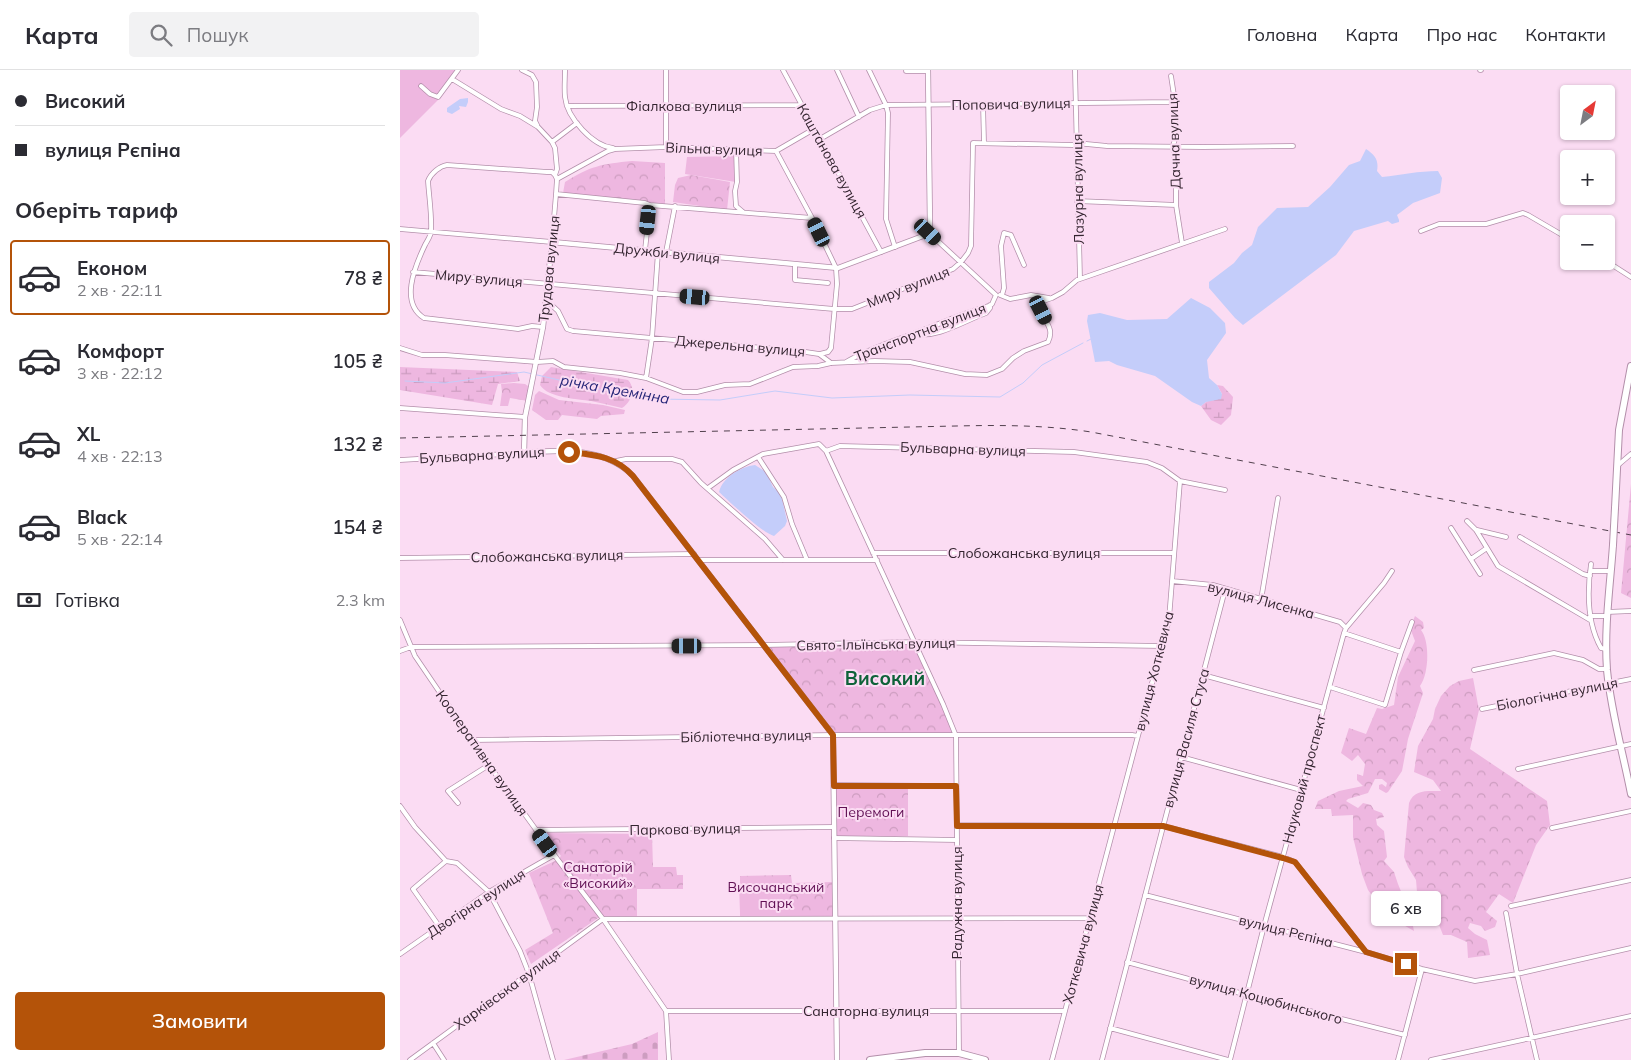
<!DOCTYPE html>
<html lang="uk">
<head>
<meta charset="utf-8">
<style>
	:root { --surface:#fff; --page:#f2f2f3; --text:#2b2b33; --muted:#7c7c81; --line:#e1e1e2; --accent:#b45309 }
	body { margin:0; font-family:Mulish,sans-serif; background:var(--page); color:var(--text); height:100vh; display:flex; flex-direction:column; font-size:19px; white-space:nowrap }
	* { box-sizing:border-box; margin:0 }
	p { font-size:16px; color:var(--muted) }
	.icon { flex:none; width:28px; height:28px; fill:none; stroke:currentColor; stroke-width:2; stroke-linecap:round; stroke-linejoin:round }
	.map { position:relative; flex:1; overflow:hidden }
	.sheet { display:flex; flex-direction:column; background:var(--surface); width:400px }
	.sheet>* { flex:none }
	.top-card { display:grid; align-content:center; height:110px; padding:0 15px; background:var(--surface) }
	.needle { width:32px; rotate:32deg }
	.fabs { position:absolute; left:1160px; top:15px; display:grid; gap:10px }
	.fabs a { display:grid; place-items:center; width:55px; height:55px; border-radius:5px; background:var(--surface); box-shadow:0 1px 4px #0004; font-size:25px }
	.end { position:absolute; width:22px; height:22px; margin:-11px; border:6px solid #b45309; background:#fff; box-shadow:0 0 0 2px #fff }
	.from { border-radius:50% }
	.bubble { position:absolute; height:35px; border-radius:5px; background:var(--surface); box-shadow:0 1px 4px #0004; font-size:16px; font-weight:600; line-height:35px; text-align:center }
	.car { position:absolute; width:15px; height:30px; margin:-15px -8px; border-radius:6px; box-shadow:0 0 4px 1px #0007; background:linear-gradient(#222 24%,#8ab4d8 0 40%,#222 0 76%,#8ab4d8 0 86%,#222 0) }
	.top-card b { display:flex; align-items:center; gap:18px; height:48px; font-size:19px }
	.top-card b+b { border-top:1px solid var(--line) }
	.top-card i { width:12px; height:12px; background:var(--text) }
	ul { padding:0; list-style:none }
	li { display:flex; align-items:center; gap:15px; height:75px; margin:0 10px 8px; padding:0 5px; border:2px solid transparent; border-radius:5px }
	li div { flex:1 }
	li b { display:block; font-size:19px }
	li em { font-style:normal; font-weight:600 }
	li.selected { border-color:var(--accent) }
	li>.icon { width:45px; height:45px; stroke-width:1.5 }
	h2 { padding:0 15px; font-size:22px; line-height:60px }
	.pay { display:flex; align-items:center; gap:12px; height:55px; padding:0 15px; font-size:19px }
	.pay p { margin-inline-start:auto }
	.cta { display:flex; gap:10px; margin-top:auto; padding:10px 15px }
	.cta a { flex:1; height:58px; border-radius:5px; background:var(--accent); color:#fff; font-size:20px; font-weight:600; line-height:58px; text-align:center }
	header { display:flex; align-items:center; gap:30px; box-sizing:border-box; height:70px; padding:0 25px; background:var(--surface); border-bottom:1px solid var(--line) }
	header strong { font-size:24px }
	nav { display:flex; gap:28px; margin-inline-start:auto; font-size:18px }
	.search { width:350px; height:45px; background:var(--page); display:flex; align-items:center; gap:12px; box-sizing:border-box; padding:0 18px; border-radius:5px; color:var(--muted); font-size:19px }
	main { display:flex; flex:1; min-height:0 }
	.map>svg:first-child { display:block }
	.forest { fill:url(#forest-crowns) }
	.wetland { fill:url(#wetland-marsh) }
	.cemetery { fill:url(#cemetery-stones) }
	.garden { fill:#eeb7e0 }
	.water { fill:#c4cdfa }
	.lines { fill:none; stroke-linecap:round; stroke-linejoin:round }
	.stream { stroke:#c4cdfa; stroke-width:1 }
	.minor-casing { stroke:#b38faa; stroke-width:5.5 }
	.tertiary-casing { stroke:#b38faa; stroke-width:6 }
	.trunk-casing { stroke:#b38faa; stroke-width:8 }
	.minor { stroke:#fff; stroke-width:4 }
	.tertiary { stroke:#fff; stroke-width:4.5 }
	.trunk { stroke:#fff; stroke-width:6 }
	.rail { stroke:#51404d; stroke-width:1; stroke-dasharray:6 6; stroke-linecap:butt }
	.trunk-bridge-casing { stroke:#b38faa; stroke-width:8; stroke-linecap:butt }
	.trunk-bridge { stroke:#fff; stroke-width:6 }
	.route { stroke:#b45309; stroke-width:6 }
	.labels { text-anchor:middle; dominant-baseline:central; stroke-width:4; stroke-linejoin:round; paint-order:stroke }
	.street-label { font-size:14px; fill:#342530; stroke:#fbdcf3 }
	.park-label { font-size:14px; fill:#611054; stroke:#fbdcf3 }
	.water-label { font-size:15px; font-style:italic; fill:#262678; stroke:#fbdcf3 }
	.district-label { font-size:19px; font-weight:bold; fill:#0f6239; stroke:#fbdcf3 }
</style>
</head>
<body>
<header>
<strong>Карта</strong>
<div class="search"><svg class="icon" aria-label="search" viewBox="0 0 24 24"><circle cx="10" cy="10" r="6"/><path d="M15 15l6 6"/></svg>Пошук</div>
<nav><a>Головна</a><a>Карта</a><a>Про нас</a><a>Контакти</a></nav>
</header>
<main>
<section class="sheet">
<div class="top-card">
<b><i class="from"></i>Високий</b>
<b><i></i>вулиця Рєпіна</b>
</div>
<h2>Оберіть тариф</h2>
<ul>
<li class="selected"><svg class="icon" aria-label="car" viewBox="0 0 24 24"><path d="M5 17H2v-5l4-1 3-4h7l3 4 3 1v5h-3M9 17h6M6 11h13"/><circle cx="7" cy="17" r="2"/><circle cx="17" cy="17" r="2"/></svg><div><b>Економ</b><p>2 хв · 22:11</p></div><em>78 ₴</em></li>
<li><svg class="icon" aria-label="car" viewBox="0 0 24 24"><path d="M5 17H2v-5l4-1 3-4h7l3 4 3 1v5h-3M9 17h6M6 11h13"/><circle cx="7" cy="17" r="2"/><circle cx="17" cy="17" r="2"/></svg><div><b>Комфорт</b><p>3 хв · 22:12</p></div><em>105 ₴</em></li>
<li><svg class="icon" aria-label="car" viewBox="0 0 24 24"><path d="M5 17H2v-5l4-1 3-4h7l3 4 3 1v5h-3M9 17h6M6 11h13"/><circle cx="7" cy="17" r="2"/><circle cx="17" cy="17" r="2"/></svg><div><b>XL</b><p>4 хв · 22:13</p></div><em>132 ₴</em></li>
<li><svg class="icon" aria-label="car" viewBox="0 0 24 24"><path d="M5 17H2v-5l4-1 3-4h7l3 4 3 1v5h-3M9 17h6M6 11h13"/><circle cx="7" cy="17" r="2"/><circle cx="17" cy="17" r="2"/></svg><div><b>Black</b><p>5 хв · 22:14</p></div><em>154 ₴</em></li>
</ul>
<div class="pay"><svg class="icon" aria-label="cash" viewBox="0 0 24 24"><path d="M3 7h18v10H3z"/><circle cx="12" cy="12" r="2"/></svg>Готівка<p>2.3 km</p></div>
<div class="cta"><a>Замовити</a></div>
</section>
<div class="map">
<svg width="1231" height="990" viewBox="0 0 1231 990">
	<defs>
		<pattern id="forest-crowns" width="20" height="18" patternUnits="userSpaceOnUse" patternTransform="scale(1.25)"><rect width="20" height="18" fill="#eeb7e0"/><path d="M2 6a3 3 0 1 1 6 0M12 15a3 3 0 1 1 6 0" fill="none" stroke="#cd9dc0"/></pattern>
		<pattern id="wetland-marsh" width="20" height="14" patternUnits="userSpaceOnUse" patternTransform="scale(1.25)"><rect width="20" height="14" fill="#eeb7e0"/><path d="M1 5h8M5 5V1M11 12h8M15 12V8" fill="none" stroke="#cd9dc0"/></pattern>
		<pattern id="cemetery-stones" width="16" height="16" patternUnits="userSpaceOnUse" patternTransform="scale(1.25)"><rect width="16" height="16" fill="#eeb7e0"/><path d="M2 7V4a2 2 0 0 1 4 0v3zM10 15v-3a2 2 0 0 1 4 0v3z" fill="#cd9dc0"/></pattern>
	</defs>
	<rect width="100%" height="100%" fill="#fbdcf3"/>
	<!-- forest -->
	<path class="forest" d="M232,91L265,93V134L163,123L165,112C190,96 202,94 232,91Z
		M291,105L330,112L327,140L273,132L275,115L278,108Z
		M114,313L125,314L131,318L128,331L110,328L108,336H100L102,322L101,314Z
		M139,321L159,330L203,335L225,340L224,344L201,346L197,349L162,345L158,350H146L132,340L135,325Z
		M1231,414V528L1221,523Z
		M1015,546L1023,552L1024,558L1021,560C1030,571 1029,604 1020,616L1023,623L1008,669L1002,701L988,722L986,723L979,719V715L982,714L986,717L987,713L982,709H975L968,723L948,729L946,731L958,738L963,733L971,735L974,740L982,743L984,747L976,749L977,755L984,761L987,787L984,791L994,802L998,814L1011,846L1014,861L986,845L968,820L962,804L953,767V745L932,746L931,739H915L918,731L939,721L963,716L957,710V704L963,706L965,694L958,685L952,691L941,683L949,658L966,664L977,638L982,639L994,635L998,607L1015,571L1010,558Z
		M515,572L556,666L433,665L364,575Z
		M1073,608L1079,640L1070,679L1147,731L1150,755L1136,775L1113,833L1099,824L1086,842L1097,851L1095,857L1085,861L1081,856L1070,853L1068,858L1075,864L1087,870L1090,885L1068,888L1067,872L1051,865H1043L1036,847L1029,846L1028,855H1025L1021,834L1017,822L1016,810L1008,797L1004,787L1009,733C1014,719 1028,721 1041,721L1033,710L1014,702L1018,676L1033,649L1035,639L1041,626L1050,616L1059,611Z
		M435,719H508V766H434Z
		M144,763L252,764L253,797H276L277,805H283V819H237V846H201L131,894L125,880L153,863L129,803L157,790L161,786Z
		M391,805L392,813L433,812V847H340V806Z"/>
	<!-- wetland -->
	<path class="wetland" d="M0,297L117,302L120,311L98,314L92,335L0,320Z
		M151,297L228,310C236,318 232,332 222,338C212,336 202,333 191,331C178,329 148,328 140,315L142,306Z
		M817,315L823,316L833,327L831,345L821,355L811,350L801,336L806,332L822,324Z"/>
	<!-- cemetery -->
	<path class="cemetery" d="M258,962V990H164L232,974Z"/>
	<!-- garden -->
	<path class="garden" d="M0,0H60L38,30L0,68Z
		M334,86L336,112L285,104L287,87Z
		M339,814H389V843H340Z"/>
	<!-- water -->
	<path class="water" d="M68,28V32L66,37L59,36L60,39L52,44L47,42V38L60,29Z
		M966,79C975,85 979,90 977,101L982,107C1001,105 1019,101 1038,101L1042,108L1040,123L1013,133L997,145L999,150V152L992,154L988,151L954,161L936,185L843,255L835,248L809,218V212L834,193L842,183L852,175L858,157L877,138L908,137L930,117L949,95L960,91Z
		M791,228L810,238L825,253L826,263L807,290L809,308L817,315L822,324L821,329L806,332L801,336L792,332L755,306L717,295L709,291L695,292L687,251L688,245L700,243L727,250L767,249Z
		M355,395L366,402L373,417L381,424L387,451L385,456L374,466C362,463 330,432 319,422C323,407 340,397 355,395Z"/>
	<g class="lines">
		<!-- stream -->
		<path class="stream" d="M687,271L691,269
			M5,311L45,313L124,302L216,323L257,329L320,330L375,321L432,328L510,325L600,327L623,313L642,295L683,273"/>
		<!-- minor casing -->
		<g class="minor-casing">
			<path id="minor" d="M122,0L132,5L136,12L137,37L135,51L137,55
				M165,0C165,9 164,19 165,27C167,48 193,76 213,78
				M266,0V77
				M383,0L481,182
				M437,0L459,47
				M469,0L486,35L775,32
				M675,0L680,209
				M1080,0H1081
				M506,1H528
				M771,6L775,32V69L773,76L776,99V135L782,173
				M21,16L30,24L38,27L58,0
				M583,34L584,73
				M167,36L401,35
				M420,69L470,40L486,35L488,43L486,149L495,177
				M152,72L177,53
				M336,79L337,112L335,121L336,136L343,142
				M376,81L412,148L436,198L437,214L431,278L428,282L420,284
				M157,109L208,81L215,79L266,77L376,81L414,59
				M156,124L245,133L250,135L412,148
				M677,131L776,135
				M0,159L152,172L156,124L157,109L155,105L157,99L155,78L152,72L138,57L120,46L101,39L52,9
				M1021,161L1039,154H1086L1123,143L1128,145L1169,169
				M528,162L596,225
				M245,180L250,135
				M266,182L275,136
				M1206,191L1231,207
				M395,195V210L428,213
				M13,202L434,239H452L553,199L561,192L568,183L571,176L573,73L673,75L676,73L707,76L803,77L893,76
				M600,225L610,229L631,225L649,228
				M602,225L604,218L601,176L604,163L611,165L624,195
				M146,230L158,241L167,259L173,261L399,281L419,284L431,293
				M143,257L132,256L118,259L24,248C0,233 14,198 25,175C27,171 31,166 31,161C32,145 29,127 28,111C31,103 40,96 47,95L147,102H152L155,105
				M515,263C535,270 566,250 586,243L590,238V235
				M0,278L22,285H45L137,292L153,291L164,297L220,303L246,308L283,322H297L325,315L350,314L393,297L418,296L431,293L475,291L510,292L565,304L587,305L602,299L613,288L624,281L648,272C657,254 636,249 643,231L652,228L663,222L677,210L825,159
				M446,292C468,279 491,272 515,263C540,254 563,243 589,236L592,234L596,225
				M246,308L252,268L258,182
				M0,338L125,347
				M426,381L440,376L674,382L747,392L762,398L780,411L825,420
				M358,387L384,427L392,454L407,490
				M0,390L124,383
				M216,391L226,389H272L282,392L301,413L365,469L383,490
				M1217,396L1231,384
				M308,418L333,400L363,384L419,374L426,381L543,634L556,666L559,983
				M1067,451L1076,460L1098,496L1190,550
				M1051,458L1080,504
				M1077,460L1106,467
				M1120,467L1183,504L1190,506
				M473,483H774
				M0,488L294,484
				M1071,489L1087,478
				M298,490H477
				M1191,494C1187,522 1187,553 1201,578L1206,579
				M1190,501H1211
				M772,511L813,515L940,552L946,558
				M861,530L878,428
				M1207,542L1231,541
				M1190,546H1207
				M0,550L15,586L89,695L158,790L203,849L266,941L269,990
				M944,563L1001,582L1012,552
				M0,581L11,577L364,575L515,572L762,576
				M1074,600L1154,583L1183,590L1199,599H1207
				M803,605L924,638
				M930,617L985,635L1001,582
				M1082,639L1231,609
				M73,670L433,665H732L738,666
				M781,687L901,720
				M1118,699L1231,674
				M434,715L556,716
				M58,733L48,721L89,695
				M0,736L15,757L46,791L57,793L89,822L120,881L129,904L153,990
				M557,755L763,756L883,787L895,792L966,882
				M1152,758L1231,741
				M136,760L434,757
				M434,768L557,770
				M745,825L966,882L1022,899L1075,911L1117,904L1231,878
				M1111,836L1231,810
				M1106,843L1117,904L1137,990
				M39,856L13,819L46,791
				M0,884L89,822L154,785
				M727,892L847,925L1005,965
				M266,941H665
				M710,958L828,990
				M33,973L44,990
				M10,990L203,849L690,848
				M652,990L769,549L780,411
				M702,990L825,520
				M830,990L864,856L944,563L946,558L984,513L992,501
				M998,990L1022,899
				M1031,990L1231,946"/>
		</g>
		<!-- tertiary casing -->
		<g class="tertiary-casing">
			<path id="tertiary" d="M437,990L433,665L233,406C207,378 160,379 124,383L125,347L143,257L152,172L438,198L523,166L528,162L530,156L528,0"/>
		</g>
		<!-- trunk casing -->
		<g class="trunk-casing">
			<path id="trunk" d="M1215,438L1219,360L1231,296
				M1213,475C1210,517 1204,558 1207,600C1211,642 1223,683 1231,724
				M470,990L525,983H559L585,990"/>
		</g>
		<!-- minor -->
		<use href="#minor" class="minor"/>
		<!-- tertiary -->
		<use href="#tertiary" class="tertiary"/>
		<!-- trunk -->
		<use href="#trunk" class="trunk"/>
		<!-- rail -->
		<path class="rail" d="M0,368L556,356C601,355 646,355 691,362L1231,465"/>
		<!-- trunk-bridge casing -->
		<g class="trunk-bridge-casing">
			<path id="trunk-bridge" d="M1213,475L1215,438"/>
		</g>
		<!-- trunk-bridge -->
		<use href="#trunk-bridge" class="trunk-bridge"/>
	</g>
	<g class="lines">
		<!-- route -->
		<path class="route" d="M169,382C195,385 215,386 233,406L433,665L434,716H556L557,756H763L883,788L895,792L966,882L1006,894"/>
	</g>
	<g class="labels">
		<!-- street labels -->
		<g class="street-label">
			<text transform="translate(611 34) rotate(-1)">Поповича вулиця</text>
			<text x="284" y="36">Фіалкова вулиця</text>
			<text transform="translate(774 71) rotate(-92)">Дачна вулиця</text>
			<text transform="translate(314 79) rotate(2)">Вільна вулиця</text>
			<text transform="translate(432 91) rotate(61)">Каштанова вулиця</text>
			<text transform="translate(678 119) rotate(-91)">Лазурна вулиця</text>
			<text transform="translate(267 183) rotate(6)">Дружби вулиця</text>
			<text transform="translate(149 199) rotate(-84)">Трудова вулиця</text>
			<text transform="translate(79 208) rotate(5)">Миру вулиця</text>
			<text transform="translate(508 217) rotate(-22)">Миру вулиця</text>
			<text transform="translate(520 262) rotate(-21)">Транспортна вулиця</text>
			<text transform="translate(340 276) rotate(5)">Джерельна вулиця</text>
			<text transform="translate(563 379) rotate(2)">Бульварна вулиця</text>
			<text transform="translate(82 385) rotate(-3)">Бульварна вулиця</text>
			<text x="624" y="483">Слобожанська вулиця</text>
			<text transform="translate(147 486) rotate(-1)">Слобожанська вулиця</text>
			<text transform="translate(861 530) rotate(15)">вулиця Лисенка</text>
			<text transform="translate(476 574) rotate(-1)">Свято-Ільїнська вулиця</text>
			<text transform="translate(754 601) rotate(-76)">вулиця Хоткевича</text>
			<text transform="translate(1157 624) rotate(-11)">Біологічна вулиця</text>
			<text transform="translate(346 666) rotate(-1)">Бібліотечна вулиця</text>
			<text transform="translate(786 668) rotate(-75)">вулиця Василя Стуса</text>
			<text transform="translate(82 683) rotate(55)">Кооперативна вулиця</text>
			<text transform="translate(904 709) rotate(-75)">Науковий проспект</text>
			<text transform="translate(285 759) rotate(-1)">Паркова вулиця</text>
			<text transform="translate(76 833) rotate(-33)">Двогірна вулиця</text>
			<text transform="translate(557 833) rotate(-90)">Радужна вулиця</text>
			<text transform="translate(886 861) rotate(14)">вулиця Рєпіна</text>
			<text transform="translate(683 874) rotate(-75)">Хоткевича вулиця</text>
			<text transform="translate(107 919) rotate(-36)">Харківська вулиця</text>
			<text transform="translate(866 929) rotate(15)">вулиця Коцюбинського</text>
			<text x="466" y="941">Санаторна вулиця</text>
		</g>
		<!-- park labels -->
		<g class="park-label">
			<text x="471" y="742">Перемоги</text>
			<text x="198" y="797">Санаторій<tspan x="198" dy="16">«Високий»</tspan></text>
			<text x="376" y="817">Височанський<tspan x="376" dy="16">парк</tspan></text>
		</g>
		<!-- water labels -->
		<g class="water-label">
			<text transform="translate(215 319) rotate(10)">річка Кремінна</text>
		</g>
		<!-- district labels -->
		<g class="district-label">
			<text x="485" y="608">Високий</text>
		</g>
	</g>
</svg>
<div class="fabs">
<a><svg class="needle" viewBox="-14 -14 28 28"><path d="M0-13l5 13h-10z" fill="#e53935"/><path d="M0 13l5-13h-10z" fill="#7c7c81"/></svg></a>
<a>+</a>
<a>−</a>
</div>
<i class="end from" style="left:169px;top:382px"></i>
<i class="end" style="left:1006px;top:894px"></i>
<div class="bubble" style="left:971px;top:821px;width:70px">6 хв</div>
<i class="car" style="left:248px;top:150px;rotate:186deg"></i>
<i class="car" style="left:419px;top:162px;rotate:334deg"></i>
<i class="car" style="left:528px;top:162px;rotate:133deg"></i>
<i class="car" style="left:295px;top:227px;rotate:275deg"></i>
<i class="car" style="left:641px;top:240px;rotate:153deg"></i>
<i class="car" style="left:287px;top:576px;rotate:270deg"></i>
<i class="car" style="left:145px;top:773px;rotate:324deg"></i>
</div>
</main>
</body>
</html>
